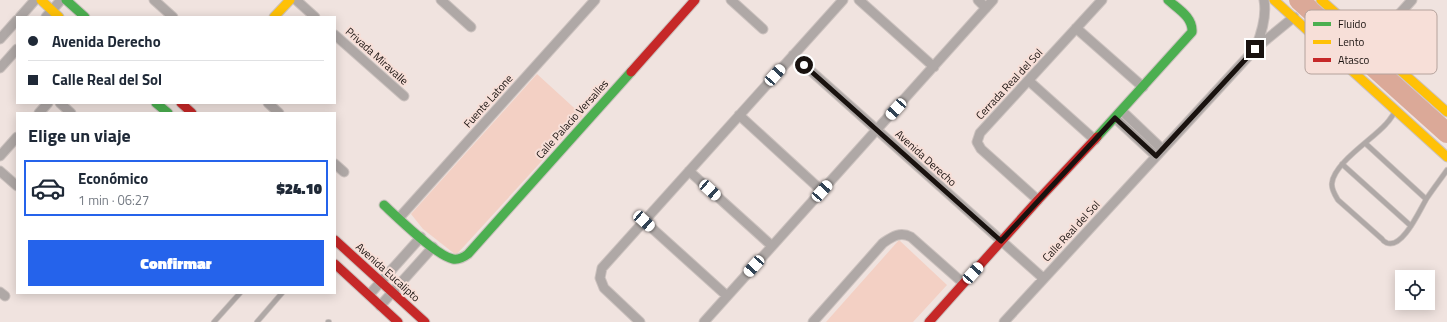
<!DOCTYPE html>
<html lang="es">
<head>
<meta charset="utf-8">
<style>
	:root { --surface:#fff; --page:#f6f6f7; --text:#1f2937; --muted:#747a83; --line:#e0e1e3; --accent:#2563eb }
	body { margin:0; font-family:"Titillium Web",sans-serif; background:var(--page); color:var(--text); height:100vh; display:flex; flex-direction:column; font-size:15px; white-space:nowrap }
	* { box-sizing:border-box; margin:0 }
	p { font-size:13px; color:var(--muted) }
	.icon { flex:none; width:22px; height:22px; fill:none; stroke:currentColor; stroke-width:2; stroke-linecap:round; stroke-linejoin:round }
	.map { position:relative; flex:1; overflow:hidden }
	.side { position:absolute; left:16px; top:112px; width:320px; height:182px; display:flex; flex-direction:column; background:var(--surface); border-radius:0px; box-shadow:0 2px 10px #0003 }
	.side>* { flex:none }
	.guide { position:absolute; left:16px; top:16px; width:320px; height:88px; border-radius:0px; box-shadow:0 2px 10px #0003; display:grid; align-content:center; height:88px; padding:0 12px; background:var(--surface) }
	.fabs { position:absolute; left:1395px; top:270px; display:grid; gap:8px }
	.fabs a { display:grid; place-items:center; width:40px; height:40px; border-radius:0px; background:var(--surface); box-shadow:0 2px 10px #0003; font-size:20px }
	.end { position:absolute; width:18px; height:18px; margin:-9px; border:5px solid #19120f; background:#fff; box-shadow:0 0 0 2px #fff }
	.from { border-radius:50% }
	.car { position:absolute; width:12px; height:24px; margin:-12px -6px; border-radius:5px; box-shadow:0 0 3px 1px #0007; background:linear-gradient(#fff 24%,#345 0 40%,#fff 0 76%,#345 0 86%,#fff 0) }
	.guide b { display:flex; align-items:center; gap:14px; height:38px; font-size:15px }
	.guide b+b { border-top:1px solid var(--line) }
	.guide i { width:10px; height:10px; background:var(--text) }
	ul { padding:0; list-style:none }
	li { display:flex; align-items:center; gap:12px; height:56px; margin:0 8px 6px; padding:0 4px; border:2px solid var(--line); border-radius:0px }
	li div { flex:1 }
	li b { display:block; font-size:15px }
	li em { font-style:normal; font-weight:800 }
	li.selected { border-color:var(--accent) }
	li>.icon { width:36px; height:36px; stroke-width:1.5 }
	h2 { padding:0 12px; font-size:18px; line-height:48px }
	.primary-button { display:flex; gap:8px; margin-top:auto; padding:8px 12px }
	.primary-button a { flex:1; height:46px; border-radius:0px; background:var(--accent); color:#fff; font-size:16px; font-weight:800; line-height:46px; text-align:center }
	.map>svg:first-child { display:block }
	.green { fill:#f3d0c4 }
	.lines { fill:none; stroke-linecap:round; stroke-linejoin:round }
	.river { stroke:#dba998; stroke-width:20 }
	.lane-casing { stroke:#ccc2bf; stroke-width:6 }
	.street-casing { stroke:#ccc2bf; stroke-width:11 }
	.fast-casing { stroke:#ccc2bf; stroke-width:11 }
	.slow-casing { stroke:#ccc2bf; stroke-width:11 }
	.jam-casing { stroke:#ccc2bf; stroke-width:11 }
	.lane { stroke:#afa8a6; stroke-width:4.5 }
	.street { stroke:#afa8a6; stroke-width:9 }
	.fast { stroke:#4caf50; stroke-width:9 }
	.slow { stroke:#ffc107; stroke-width:9 }
	.jam { stroke:#c62828; stroke-width:9 }
	.route { stroke:#19120f; stroke-width:5 }
	.labels { text-anchor:middle; dominant-baseline:central; stroke-width:4; stroke-linejoin:round; paint-order:stroke }
	.street-label { font-size:11px; fill:#19120f; stroke:#f7dfd8 }
	.key { fill:#f7dfd8; stroke:#b4a29c; stroke-width:1 }
	.key-label { font-size:11px; fill:#19120f }
</style>
</head>
<body>
<div class="map">
<svg width="1447" height="322" viewBox="0 0 1447 322">
	<rect width="100%" height="100%" fill="#f0e3df"/>
	<!-- green -->
	<path class="green" d="M537,74L583,116L456,255L423,229L411,214Z
		M899,240L947,285L913,322H826Z"/>
	<g class="lines">
		<!-- river -->
		<path class="river" d="M1299,0L1447,133"/>
		<!-- lane casing -->
		<g class="lane-casing">
			<path id="lane" d="M1395,112C1392,116 1390,120 1386,124C1373,139 1334,163 1332,183C1331,189 1335,195 1338,200L1382,239C1383,241 1385,242 1387,243C1403,249 1420,209 1427,198C1433,189 1440,180 1447,170
				M1365,143L1426,199
				M1342,164L1411,226
				M214,322L240,293
				M257,322L282,293
				M328,322H329"/>
		</g>
		<!-- street casing -->
		<g class="street-casing">
			<path id="street" d="M154,0L173,17
				M296,0L315,17
				M441,0L471,27
				M731,0L763,29
				M859,0L934,67
				M978,0L986,8
				M20,17L35,0
				M46,17L61,0
				M1394,20L1412,0
				M1076,28L1143,87
				M335,35L404,96
				M0,39L17,20
				M1256,47C1262,32 1267,16 1264,0
				M793,55L1043,278
				M0,68L17,49
				M1029,81L1095,140
				M60,103L71,113
				M268,103L279,113
				M1122,111L1162,149
				M39,113L48,103
				M739,115L822,191
				M1115,118L1156,156
				M0,156L17,137
				M335,164L344,172
				M0,171L17,186
				M689,171L772,246
				M1038,200L981,149L977,142L980,133L1102,0
				M399,218L595,0
				M644,221L727,296
				M0,292L5,296
				M369,295L421,237
				M380,306L433,247
				M640,322L604,288L600,278L602,268L843,0
				M704,322L993,0
				M813,322L883,243C892,237 900,231 911,237L963,283
				M1004,322L1255,49L1294,17"/>
		</g>
		<!-- fast casing -->
		<g class="fast-casing">
			<path id="fast" d="M66,0L85,17
				M156,103L168,113
				M1097,137L1192,32C1193,17 1178,9 1168,0
				M384,205C398,218 437,256 453,259C459,260 464,257 468,254L631,72"/>
		</g>
		<!-- slow casing -->
		<g class="slow-casing">
			<path id="slow" d="M41,0L59,17
				M1274,0L1447,157
				M1321,0L1447,112
				M274,17L290,0"/>
		</g>
		<!-- jam casing -->
		<g class="jam-casing">
			<path id="jam" d="M631,72L695,0
				M181,103L192,113
				M335,240L425,322
				M335,264L398,322
				M929,322L1038,200L1097,137"/>
		</g>
		<!-- lane -->
		<use href="#lane" class="lane"/>
		<!-- street -->
		<use href="#street" class="street"/>
		<!-- fast -->
		<use href="#fast" class="fast"/>
		<!-- slow -->
		<use href="#slow" class="slow"/>
		<!-- jam -->
		<use href="#jam" class="jam"/>
	</g>
	<g class="lines">
		<!-- route -->
		<path class="route" d="M804,65L1001,241L1115,118L1156,156L1255,49"/>
	</g>
	<g class="labels">
		<!-- street labels -->
		<g class="street-label">
			<text transform="translate(377 56) rotate(42)">Privada Miravalle</text>
			<text transform="translate(1009 84) rotate(-47)">Cerrada Real del Sol</text>
			<text transform="translate(488 101) rotate(-48)">Fuente Latone</text>
			<text transform="translate(572 119) rotate(-48)">Calle Palacio Versalles</text>
			<text transform="translate(926 158) rotate(42)">Avenida Derecho</text>
			<text transform="translate(1071 231) rotate(-47)">Calle Real del Sol</text>
			<text transform="translate(388 272) rotate(42)">Avenida Eucalipto</text>
		</g>
	</g>
	<!-- legend -->
	<rect x="1305" y="10" width="132" height="64" rx="6" class="key"/>
	<rect x="1313" y="22" width="18" height="4" fill="#4caf50"/>
	<rect x="1313" y="40" width="18" height="4" fill="#ffc107"/>
	<rect x="1313" y="58" width="18" height="4" fill="#c62828"/>
	<g class="key-label">
		<text x="1338" y="28">Fluido</text>
		<text x="1338" y="46">Lento</text>
		<text x="1338" y="64">Atasco</text>
	</g>
</svg>
<div class="fabs">
<a><svg class="icon" aria-label="locate" viewBox="0 0 24 24"><circle cx="12" cy="12" r="6"/><path d="M12 2v4M12 18v4M2 12h4M18 12h4"/></svg></a>
</div>
<i class="end from" style="left:804px;top:65px"></i>
<i class="end" style="left:1255px;top:49px"></i>
<i class="car" style="left:775px;top:75px;rotate:42deg"></i>
<i class="car" style="left:896px;top:109px;rotate:222deg"></i>
<i class="car" style="left:710px;top:190px;rotate:132deg"></i>
<i class="car" style="left:822px;top:191px;rotate:42deg"></i>
<i class="car" style="left:644px;top:221px;rotate:132deg"></i>
<i class="car" style="left:754px;top:266px;rotate:222deg"></i>
<i class="car" style="left:973px;top:273px;rotate:42deg"></i>
<div class="guide">
<b><i class="from"></i>Avenida Derecho</b>
<b><i></i>Calle Real del Sol</b>
</div>
<section class="side">
<h2>Elige un viaje</h2>
<ul>
<li class="selected"><svg class="icon" aria-label="car" viewBox="0 0 24 24"><path d="M5 17H2v-5l4-1 3-4h7l3 4 3 1v5h-3M9 17h6M6 11h13"/><circle cx="7" cy="17" r="2"/><circle cx="17" cy="17" r="2"/></svg><div><b>Económico</b><p>1 min · 06:27</p></div><em>$24.10</em></li>
</ul>
<div class="primary-button"><a>Confirmar</a></div>
</section>
</div>
</body>
</html>
